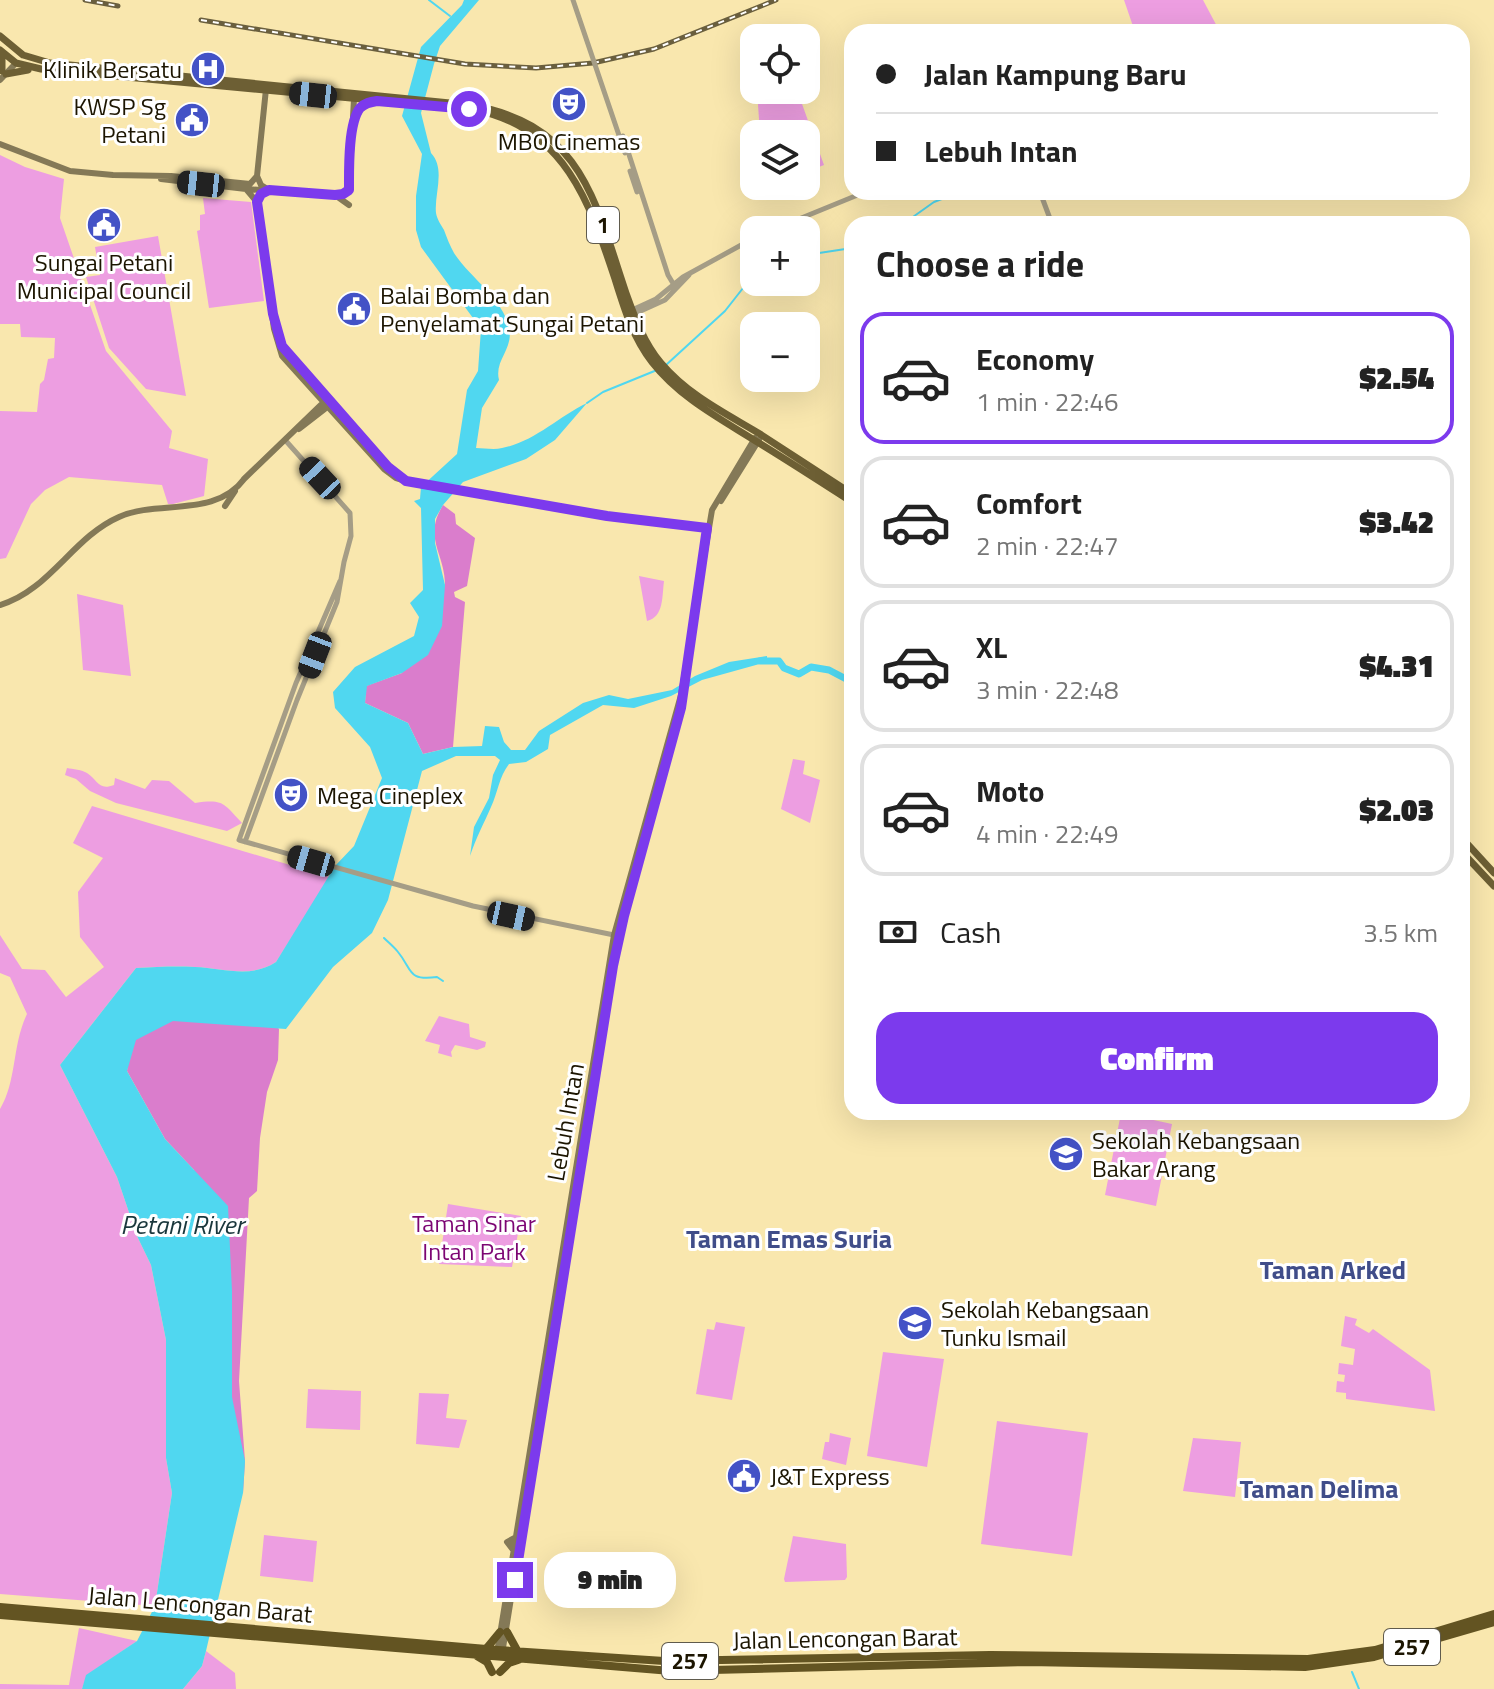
<!DOCTYPE html>
<html lang="en">
<head>
<meta charset="utf-8">
<style>
	:root { --surface:#fff; --page:#f2f2f2; --text:#222; --muted:#767676; --line:#e0e0e0; --accent:#7c3aed }
	body { margin:0; font-family:"Titillium Web",sans-serif; background:var(--page); color:var(--text); height:100vh; display:flex; flex-direction:column; font-size:30px; white-space:nowrap }
	* { box-sizing:border-box; margin:0 }
	p { font-size:26px; color:var(--muted) }
	.icon { flex:none; width:44px; height:44px; fill:none; stroke:currentColor; stroke-width:2; stroke-linecap:round; stroke-linejoin:round }
	.map { position:relative; flex:1; overflow:hidden }
	.panel { position:absolute; left:844px; top:216px; width:626px; height:904px; display:flex; flex-direction:column; background:var(--surface); border-radius:24px; box-shadow:0 8px 32px #0002 }
	.panel>* { flex:none }
	.banner { position:absolute; left:844px; top:24px; width:626px; height:176px; border-radius:24px; box-shadow:0 8px 32px #0002; display:grid; align-content:center; height:176px; padding:0 32px; background:var(--surface) }
	.buttons { position:absolute; left:740px; top:24px; display:grid; gap:16px }
	.buttons a { display:grid; place-items:center; width:80px; height:80px; border-radius:16px; background:var(--surface); box-shadow:0 8px 32px #0002; font-size:40px }
	.end { position:absolute; width:36px; height:36px; margin:-18px; border:10px solid #7c3aed; background:#fff; box-shadow:0 0 0 4px #fff }
	.from { border-radius:50% }
	.bubble { position:absolute; height:56px; border-radius:24px; background:var(--surface); box-shadow:0 8px 32px #0002; font-size:26px; font-weight:800; line-height:56px; text-align:center }
	.car { position:absolute; width:24px; height:48px; margin:-24px -12px; border-radius:10px; box-shadow:0 0 6px 2px #0007; background:linear-gradient(#222 24%,#8ab4d8 0 40%,#222 0 76%,#8ab4d8 0 86%,#222 0) }
	.banner b { display:flex; align-items:center; gap:28px; height:76px; font-size:30px }
	.banner b+b { border-top:2px solid var(--line) }
	.banner i { width:20px; height:20px; background:var(--text) }
	ul { padding:0; list-style:none }
	li { display:flex; align-items:center; gap:24px; height:132px; margin:0 16px 12px; padding:0 16px; border:4px solid var(--line); border-radius:24px }
	li div { flex:1 }
	li b { display:block; font-size:30px }
	li em { font-style:normal; font-weight:800 }
	li.on { border-color:var(--accent) }
	li>.icon { width:72px; height:72px; stroke-width:1.5 }
	h2 { padding:0 32px; font-size:36px; line-height:96px }
	.pay { display:flex; align-items:center; gap:20px; height:88px; padding:0 32px; font-size:30px }
	.pay p { margin-inline-start:auto }
	.cta { display:flex; gap:16px; margin-top:auto; padding:16px 32px }
	.cta a { flex:1; height:92px; border-radius:24px; background:var(--accent); color:#fff; font-size:32px; font-weight:800; line-height:92px; text-align:center }
	.map>svg:first-child { display:block }
	.green { fill:#ed9ee1 }
	.forest { fill:#da7dcc }
	.water { fill:#50d7f0 }
	.lines { fill:none; stroke-linecap:round; stroke-linejoin:round }
	.stream { stroke:#50d7f0; stroke-width:2 }
	.river { stroke:#50d7f0; stroke-width:7 }
	.tertiary { stroke:#a59d86; stroke-width:5 }
	.secondary { stroke:#847957; stroke-width:6 }
	.primary { stroke:#6d5f34; stroke-width:7 }
	.trunk { stroke:#635422; stroke-width:8 }
	.rail-casing { stroke:#6a5f3e; stroke-width:5 }
	.rail { stroke:#fff; stroke-width:2; stroke-dasharray:6; stroke-linecap:butt }
	.tertiary-bridge { stroke:#a59d86; stroke-width:5 }
	.route { stroke:#7c3aed; stroke-width:10 }
	.labels { text-anchor:middle; dominant-baseline:central; stroke-width:6; stroke-linejoin:round; paint-order:stroke }
	.shield { fill:#fff; stroke:#605b4d; stroke-width:2 }
	.shield-label { font-size:22px; font-weight:bold; fill:#1c1501 }
	.poi-label { font-size:24px; fill:#1c1501; stroke:#fff; text-anchor:start }
	.street-label { font-size:24px; fill:#1c1501; stroke:#fff }
	.park-label { font-size:24px; fill:#7c0573; stroke:#fff }
	.water-label { font-size:26px; font-style:italic; fill:#1a373c; stroke:#fff }
	.neighbourhood-label { font-size:26px; font-weight:bold; fill:#404d89; stroke:#fff }
</style>
</head>
<body>
<div class="map">
<svg width="1494" height="1689" viewBox="0 0 1494 1689">
	<rect width="100%" height="100%" fill="#f9e7ae"/>
	<!-- green -->
	<path class="green" d="M1124,0H1203L1220,32H1135Z
		M757,90H797L824,165L806,172V134H760Z
		M0,155L25,167L64,179L60,218L106,351L172,431L169,448L208,459L204,496L173,504H168L162,485L69,477L45,490L31,504L6,558L0,559V411L37,412L40,384L44,380L48,359L54,358L55,338L21,337L20,324H0Z
		M203,198L251,202L264,301L209,308L197,231L200,230V215L205,214Z
		M158,236L186,396L146,389L109,348L86,277L100,275L95,247Z
		M639,576L664,581C662,596 664,617 647,621Z
		M77,594L123,605L131,676L83,670Z
		M793,759L805,761L803,774L820,780L810,823L781,809Z
		M67,768C73,769 82,770 87,773C98,780 98,791 114,785L115,778L145,789L152,780L169,781L195,803C224,799 223,803 242,823L227,831L116,803L90,791L76,779L65,775Z
		M92,806L330,877L276,962C250,979 224,968 195,967C175,966 156,967 136,968L60,1065L117,1177L137,1236L151,1265L166,1340V1458L172,1493L155,1606L0,1594V1109C17,1081 12,1045 27,1014L10,977L0,973V935L22,969L45,970L66,997L104,967L80,937L78,892L103,858L73,843Z
		M439,1016L469,1024L470,1037L486,1042L485,1047L477,1050L455,1045L451,1052L452,1057L438,1053L440,1045L425,1041Z
		M1121,1113L1172,1124L1156,1206L1105,1195Z
		M448,1204L521,1216L512,1267L439,1264Z
		M1345,1316L1357,1319L1355,1325L1369,1333L1373,1329L1430,1370L1435,1411L1346,1399V1393L1336,1392L1337,1381L1344,1382L1345,1375L1338,1374L1339,1363L1353,1365L1355,1349L1341,1346Z
		M716,1322L745,1327L732,1400L696,1394L707,1329L714,1330Z
		M883,1352L944,1359L927,1467L867,1456Z
		M308,1389L361,1391L360,1430L306,1428Z
		M419,1393L449,1394L446,1418L467,1420L459,1448L416,1444Z
		M997,1421L1088,1433L1072,1556L981,1544Z
		M830,1433L851,1438L846,1465L822,1459L825,1442H829Z
		M1193,1438L1241,1442L1235,1497L1183,1491Z
		M264,1535L317,1541L313,1582L260,1576Z
		M793,1536L846,1544L847,1577L845,1580L785,1582L784,1579Z
		M79,1628L137,1641L87,1675L82,1689H0V1684L69,1685Z
		M206,1651L235,1673L236,1689H183L202,1666Z"/>
	<!-- forest -->
	<path class="forest" d="M443,505L455,514L456,524L475,538L467,586L454,592L455,597L465,602L453,747L423,754L408,723L365,703L366,686L402,673C409,659 445,593 445,583C444,552 423,538 443,505Z
		M173,1013L267,1015L279,1029L278,1060L267,1092L260,1138L257,1191L249,1198L239,1381L245,1461L243,1493L194,1170L165,1139L127,1071L131,1034Z"/>
	<!-- water -->
	<path class="water" d="M464,0H479L440,46L434,64L421,113L431,153C446,169 434,194 436,213C437,219 441,225 444,230C447,238 450,246 454,253C470,278 503,298 509,328C514,349 494,360 499,380L482,408L476,448C484,448 494,450 502,448C534,442 558,417 587,403L555,440L526,459L463,482L443,505L435,519V543L445,585L442,626L428,655L402,673L367,686L365,703L408,723L423,754L453,747L482,746L485,726L499,727L504,742L511,750H525L539,731L583,703L609,695L628,699L672,690L695,676L729,662L767,656V662L702,680L671,696L634,708L603,705L550,735L548,749L526,762L509,764C499,777 498,792 491,807C484,823 476,838 470,856L474,827L489,798L493,775L500,760L495,756H456L422,771L388,900L372,933L333,967L286,1029L173,1021L136,1040L127,1071L165,1139L228,1206L232,1291V1397L245,1461L243,1493L206,1651L202,1666L183,1689H82L86,1675L137,1641L155,1606L172,1493L166,1458V1340L151,1265L137,1236L117,1177L60,1065L136,968C156,967 175,966 195,967C224,968 250,979 276,962L335,866L354,846L382,778L370,747L335,708L333,692L355,667L414,636L419,617L410,603L423,590L421,508L414,501L420,499L421,487L457,454L467,390L478,371L481,329L421,247L416,230V196L422,154L402,116L421,47L462,5Z"/>
	<g class="lines">
		<!-- stream -->
		<path class="stream" d="M429,0L450,16
			M903,224L934,202L960,192
			M806,255L852,248
			M666,365L725,311L747,283L754,281
			M587,403L603,392L657,370
			M848,680H852
			M384,938C389,943 394,947 398,952C413,970 407,981 437,977L443,981
			M1352,1672L1359,1689"/>
		<!-- river -->
		<path class="river" d="M760,661H779L784,668L799,674L811,667L829,670L848,680"/>
		<!-- tertiary -->
		<path class="tertiary" d="M623,136L668,275L674,285
			M630,171L637,192
			M1040,192L1052,224
			M772,230L865,192
			M632,310L656,299L683,277L754,238
			M634,314L665,300L689,275
			M340,581L296,683L239,840L473,906L614,935
			M245,842L297,700L337,602L344,562L351,536L350,513L286,441"/>
		<!-- secondary -->
		<path class="secondary" d="M0,80L16,63
			M0,144L70,171L113,175L171,176L250,184L257,176
			M161,179L246,189L335,195L349,205
			M246,189L257,202L274,329L282,356L384,469L396,478L420,485L607,516L707,528
			M337,195L349,190L354,99
			M257,202L261,194L269,190L261,185L257,176L266,89
			M277,326L282,346L388,467L404,479
			M299,429L330,405
			M244,479L325,401
			M721,501L759,440
			M225,506L235,491
			M0,605C49,591 73,537 119,517C159,499 215,519 245,478
			M514,1551L507,1542L516,1537
			M497,1653L614,935L681,695L712,510L755,438
			M502,1654L613,966L624,916L678,722L682,699"/>
		<!-- primary -->
		<path class="primary" d="M0,36L23,55L50,63L470,105C582,124 595,201 626,293C635,318 644,343 661,363C688,395 725,413 760,434C791,454 821,474 852,494
			M0,50L16,63L41,69L415,104
			M2,54V71
			M6,74L28,70
			M475,110C564,127 590,203 615,279C624,308 633,338 652,362C680,398 721,419 759,443C790,462 821,482 852,502
			M353,122L361,107L371,102
			M1462,838L1494,873
			M1462,852L1494,886"/>
		<!-- trunk -->
		<path class="trunk" d="M0,1607L498,1650L664,1661L990,1655L1308,1659L1375,1650L1494,1614
			M0,1615L671,1671L1028,1662L1305,1667L1374,1657L1494,1622
			M507,1632L518,1652
			M486,1649L500,1632
			M477,1656L487,1662L492,1672
			M500,1672L509,1663L518,1660"/>
		<!-- rail casing -->
		<g class="rail-casing">
			<path id="rail" d="M85,0L118,6
				M201,20L465,64L536,68L593,63L654,49L776,0"/>
		</g>
		<!-- rail -->
		<use href="#rail" class="rail"/>
		<!-- tertiary-bridge -->
		<path class="tertiary-bridge" d="M573,0L625,153"/>
	</g>
	<g class="lines">
		<!-- route -->
		<path class="route" d="M469,109L377,101C370,102 365,103 360,108C348,123 349,170 349,190L343,194L335,195L269,190L261,194L257,202L273,314L282,346L388,467L406,481L607,516L707,528L681,708L624,916L613,966L515,1580"/>
	</g>
	<!-- icons -->
	<defs>
		<g id="hospital-disc" transform="scale(1.8)"><circle r="9.5" fill="#4352c6" stroke="#fff"/><path d="M-5-5h3v3.5h4V-5h3V5h-3V1.5h-4V5h-3Z" fill="#fff"/></g>
		<g id="theatre-disc" transform="scale(1.8)"><circle r="9.5" fill="#4352c6" stroke="#fff"/><path d="M-5-5.5Q0-4 5-5.5V0Q5 5 0 6Q-5 5-5 0ZM-3.3-2.5H-1v1.5H-3.3ZM1-2.5H3.3v1.5H1ZM-2.8 1Q0 5.5 2.8 1Z" fill="#fff"/></g>
		<g id="civic-disc" transform="scale(1.8)"><circle r="9.5" fill="#4352c6" stroke="#fff"/><path d="M-.6-6.5H3V-4.5H.6V-3L4-1V1h2V6H-6V1h2V-1L-.6-3ZM-1.2 2.5V6h2.4V2.5Z" fill="#fff"/></g>
		<g id="school-disc" transform="scale(1.8)"><circle r="9.5" fill="#4352c6" stroke="#fff"/><path d="M0-5L7-2L0 1L-7-2ZM-4 1L0 2.5L4 1V4Q0 6-4 4Z" fill="#fff"/></g>
	</defs>
	<g fill-rule="evenodd">
		<use href="#hospital-disc" x="208" y="69"/>
		<use href="#theatre-disc" x="569" y="104"/>
		<use href="#civic-disc" x="192" y="120"/>
		<use href="#civic-disc" x="104" y="225"/>
		<use href="#civic-disc" x="354" y="309"/>
		<use href="#theatre-disc" x="291" y="795"/>
		<use href="#school-disc" x="1066" y="1154"/>
		<use href="#school-disc" x="915" y="1323"/>
		<use href="#civic-disc" x="744" y="1476"/>
	</g>
	<g class="labels">
		<!-- shield labels -->
		<g class="shield">
			<rect x="587" y="207" width="32" height="36" rx="6"/>
			<rect x="1384" y="1629" width="56" height="36" rx="6"/>
			<rect x="662" y="1643" width="56" height="36" rx="6"/>
		</g>
		<g class="shield-label">
			<text x="603" y="225">1</text>
			<text x="1412" y="1647">257</text>
			<text x="690" y="1661">257</text>
		</g>
		<!-- poi labels -->
		<g class="poi-label">
			<text x="182" y="69" text-anchor="end">Klinik Bersatu</text>
			<text x="166" y="106" text-anchor="end">KWSP Sg<tspan x="166" dy="28">Petani</tspan></text>
			<text x="569" y="141" text-anchor="middle">MBO Cinemas</text>
			<text x="104" y="262" text-anchor="middle">Sungai Petani<tspan x="104" dy="28">Municipal Council</tspan></text>
			<text x="380" y="295">Balai Bomba dan<tspan x="380" dy="28">Penyelamat Sungai Petani</tspan></text>
			<text x="317" y="795">Mega Cineplex</text>
			<text x="1092" y="1140">Sekolah Kebangsaan<tspan x="1092" dy="28">Bakar Arang</tspan></text>
			<text x="941" y="1309">Sekolah Kebangsaan<tspan x="941" dy="28">Tunku Ismail</tspan></text>
			<text x="770" y="1476">J&amp;T Express</text>
		</g>
		<!-- street labels -->
		<g class="street-label">
			<text transform="translate(565 1122) rotate(-80)">Lebuh Intan</text>
			<text transform="translate(200 1604) rotate(5)">Jalan Lencongan Barat</text>
			<text transform="translate(845 1638) rotate(-1)">Jalan Lencongan Barat</text>
		</g>
		<!-- park labels -->
		<g class="park-label">
			<text x="474" y="1223">Taman Sinar<tspan x="474" dy="28">Intan Park</tspan></text>
		</g>
		<!-- water labels -->
		<g class="water-label">
			<text x="182" y="1224">Petani River</text>
		</g>
		<!-- neighbourhood labels -->
		<g class="neighbourhood-label">
			<text x="789" y="1238">Taman Emas Suria</text>
			<text x="1333" y="1269">Taman Arked</text>
			<text x="1319" y="1488">Taman Delima</text>
		</g>
	</g>
</svg>
<div class="buttons">
<a><svg class="icon" aria-label="locate" viewBox="0 0 24 24"><circle cx="12" cy="12" r="6"/><path d="M12 2v4M12 18v4M2 12h4M18 12h4"/></svg></a>
<a><svg class="icon" aria-label="layers" viewBox="0 0 24 24"><path d="M12 4l9 5-9 5-9-5zM3 14l9 5 9-5"/></svg></a>
<a>+</a>
<a>−</a>
</div>
<i class="end from" style="left:469px;top:109px"></i>
<i class="end" style="left:515px;top:1580px"></i>
<div class="bubble" style="left:544px;top:1552px;width:132px">9 min</div>
<i class="car" style="left:313px;top:95px;rotate:276deg"></i>
<i class="car" style="left:201px;top:184px;rotate:276deg"></i>
<i class="car" style="left:320px;top:478px;rotate:317deg"></i>
<i class="car" style="left:315px;top:655px;rotate:201deg"></i>
<i class="car" style="left:311px;top:861px;rotate:286deg"></i>
<i class="car" style="left:511px;top:916px;rotate:102deg"></i>
<div class="banner">
<b><i class="from"></i>Jalan Kampung Baru</b>
<b><i></i>Lebuh Intan</b>
</div>
<section class="panel">
<h2>Choose a ride</h2>
<ul>
<li class="on"><svg class="icon" aria-label="car" viewBox="0 0 24 24"><path d="M5 17H2v-5l4-1 3-4h7l3 4 3 1v5h-3M9 17h6M6 11h13"/><circle cx="7" cy="17" r="2"/><circle cx="17" cy="17" r="2"/></svg><div><b>Economy</b><p>1 min · 22:46</p></div><em>$2.54</em></li>
<li><svg class="icon" aria-label="car" viewBox="0 0 24 24"><path d="M5 17H2v-5l4-1 3-4h7l3 4 3 1v5h-3M9 17h6M6 11h13"/><circle cx="7" cy="17" r="2"/><circle cx="17" cy="17" r="2"/></svg><div><b>Comfort</b><p>2 min · 22:47</p></div><em>$3.42</em></li>
<li><svg class="icon" aria-label="car" viewBox="0 0 24 24"><path d="M5 17H2v-5l4-1 3-4h7l3 4 3 1v5h-3M9 17h6M6 11h13"/><circle cx="7" cy="17" r="2"/><circle cx="17" cy="17" r="2"/></svg><div><b>XL</b><p>3 min · 22:48</p></div><em>$4.31</em></li>
<li><svg class="icon" aria-label="car" viewBox="0 0 24 24"><path d="M5 17H2v-5l4-1 3-4h7l3 4 3 1v5h-3M9 17h6M6 11h13"/><circle cx="7" cy="17" r="2"/><circle cx="17" cy="17" r="2"/></svg><div><b>Moto</b><p>4 min · 22:49</p></div><em>$2.03</em></li>
</ul>
<div class="pay"><svg class="icon" aria-label="cash" viewBox="0 0 24 24"><path d="M3 7h18v10H3z"/><circle cx="12" cy="12" r="2"/></svg>Cash<p>3.5 km</p></div>
<div class="cta"><a>Confirm</a></div>
</section>
</div>
</body>
</html>
